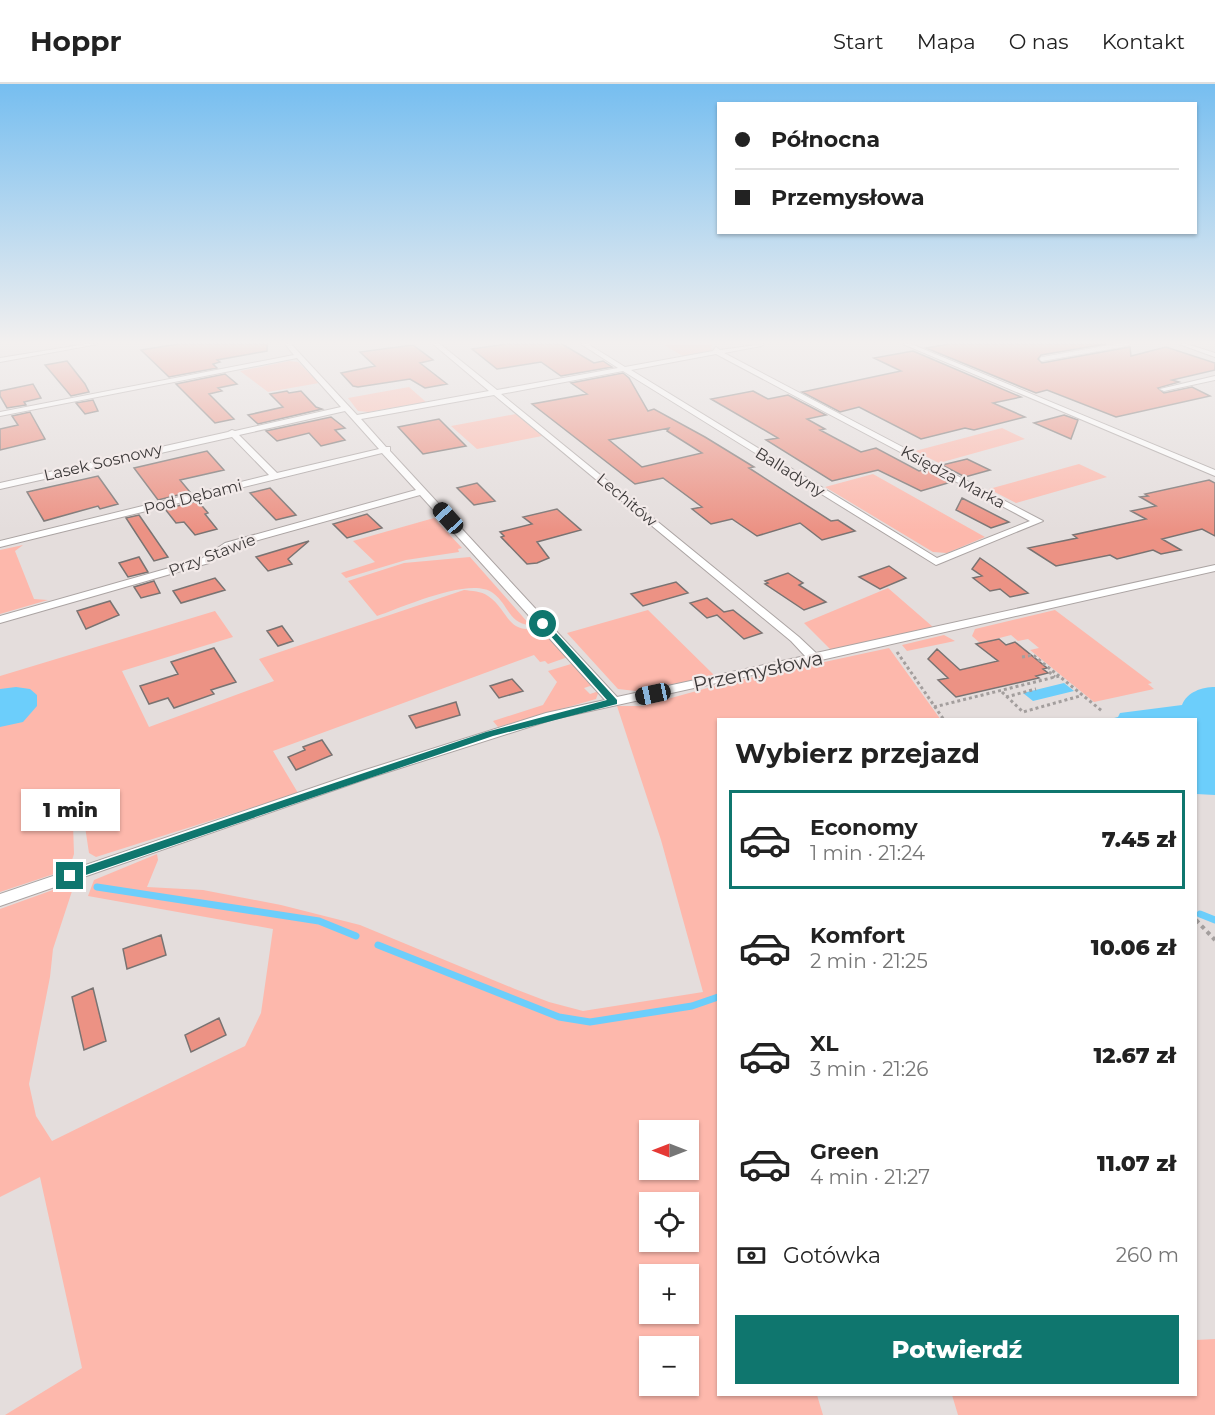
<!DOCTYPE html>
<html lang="pl">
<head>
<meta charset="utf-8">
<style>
	:root { --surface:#fff; --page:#f2f2f2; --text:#222; --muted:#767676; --line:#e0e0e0; --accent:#0f766e }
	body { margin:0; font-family:Montserrat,sans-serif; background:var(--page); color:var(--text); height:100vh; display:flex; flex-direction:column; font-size:22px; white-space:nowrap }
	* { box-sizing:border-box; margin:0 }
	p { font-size:20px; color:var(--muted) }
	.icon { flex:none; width:33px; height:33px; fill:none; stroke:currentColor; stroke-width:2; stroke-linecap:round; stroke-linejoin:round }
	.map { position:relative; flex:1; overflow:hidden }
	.panel { position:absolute; left:717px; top:634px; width:480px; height:678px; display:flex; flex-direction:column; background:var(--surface); border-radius:0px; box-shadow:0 2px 4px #0004 }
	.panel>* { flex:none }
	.guide { position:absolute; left:717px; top:18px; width:480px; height:132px; border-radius:0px; box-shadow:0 2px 4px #0004; display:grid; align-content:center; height:132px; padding:0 18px; background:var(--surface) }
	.needle { width:39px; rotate:270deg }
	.buttons { position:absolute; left:639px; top:1036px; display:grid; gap:12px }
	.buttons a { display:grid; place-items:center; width:60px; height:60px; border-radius:0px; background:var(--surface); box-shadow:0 2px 4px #0004; font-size:30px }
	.end { position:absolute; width:27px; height:27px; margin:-14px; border:8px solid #0f766e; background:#fff; box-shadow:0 0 0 3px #fff }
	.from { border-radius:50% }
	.bubble { position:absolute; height:42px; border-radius:0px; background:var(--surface); box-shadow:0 2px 4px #0004; font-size:20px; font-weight:800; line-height:42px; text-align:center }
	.car { position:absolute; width:18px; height:36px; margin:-18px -9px; border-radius:8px; box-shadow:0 0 4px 2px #0007; background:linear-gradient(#222 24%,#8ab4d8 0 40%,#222 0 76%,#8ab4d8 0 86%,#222 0) }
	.guide b { display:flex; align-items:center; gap:21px; height:57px; font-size:22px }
	.guide b+b { border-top:2px solid var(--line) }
	.guide i { width:15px; height:15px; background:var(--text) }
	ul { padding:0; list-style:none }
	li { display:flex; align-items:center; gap:18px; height:99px; margin:0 12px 9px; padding:0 6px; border:3px solid transparent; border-radius:0px }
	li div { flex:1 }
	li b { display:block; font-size:22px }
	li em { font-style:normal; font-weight:800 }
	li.active { border-color:var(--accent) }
	li>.icon { width:54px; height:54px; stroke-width:1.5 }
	h2 { padding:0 18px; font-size:27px; line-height:72px }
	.pay { display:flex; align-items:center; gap:15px; height:66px; padding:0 18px; font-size:22px }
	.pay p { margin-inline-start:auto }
	.cta { display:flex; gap:12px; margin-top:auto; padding:12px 18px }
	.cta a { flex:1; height:69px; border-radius:0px; background:var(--accent); color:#fff; font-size:24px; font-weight:800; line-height:69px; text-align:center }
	header { display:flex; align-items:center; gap:36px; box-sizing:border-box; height:84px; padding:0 30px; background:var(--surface); border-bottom:2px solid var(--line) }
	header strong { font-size:28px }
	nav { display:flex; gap:33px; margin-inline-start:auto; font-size:21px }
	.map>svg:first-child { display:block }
	.green { fill:#fdb8ac; fill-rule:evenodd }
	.water { fill:#6ccefb }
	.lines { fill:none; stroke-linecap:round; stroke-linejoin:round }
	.stream { stroke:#6ccefb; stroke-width:7 }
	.building { fill:#ec9284; stroke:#797372; stroke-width:1.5; fill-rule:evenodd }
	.lane-casing { stroke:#aba4a3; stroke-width:5 }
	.street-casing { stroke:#aba4a3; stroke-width:2 }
	.path-far1 { stroke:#a39e9d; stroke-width:3; stroke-dasharray:3 3; stroke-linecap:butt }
	.path { stroke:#a39e9d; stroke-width:4; stroke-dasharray:4 4; stroke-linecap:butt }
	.lane { stroke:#fff; stroke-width:4 }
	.street { fill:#fff; fill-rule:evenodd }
	.route { fill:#0f766e }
	.labels { text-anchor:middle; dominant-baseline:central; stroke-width:4.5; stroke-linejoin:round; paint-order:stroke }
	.far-street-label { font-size:16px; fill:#3e3b3b; stroke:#f2eae9 }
	.street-label { font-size:20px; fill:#3e3b3b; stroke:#f2eae9 }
</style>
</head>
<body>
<header>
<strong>Hoppr</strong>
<nav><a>Start</a><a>Mapa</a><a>O nas</a><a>Kontakt</a></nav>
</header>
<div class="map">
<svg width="1215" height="1331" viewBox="0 0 1215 1331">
	<rect width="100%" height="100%" fill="#e4dddc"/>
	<!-- green -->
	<path class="green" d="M662,260H711L712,267L683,272Z
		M289,277L298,278L319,299L268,308L240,287Z
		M409,303L426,318L369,328L358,327L348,314Z
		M516,330L542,352L477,365L451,342Z
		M1002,344L1025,355L939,379L915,367Z
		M1079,380L1107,393L1016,419L989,405Z
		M873,390L985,453L947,469L933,468L825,403Z
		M434,434L462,464L458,465L459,468L406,476L346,494L341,489L375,478L353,457Z
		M23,461L15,467L34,515L48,516L0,530V466Z
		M470,473L530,541C508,539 509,521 493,509C470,492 402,524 377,532L348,497L404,479Z
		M888,504L933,543L831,566L804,539Z
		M464,506C472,507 481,507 488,512C511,528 505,551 542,544L568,573L548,580L545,577L540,578L534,571L273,667L298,709L96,773L89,769L84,736L73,740L74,770L69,785L0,808V592L215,527L233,553L122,587L149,643L274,597L259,575Z
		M648,526L715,592L636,607L618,605L567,549Z
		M1055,526L1152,599L1148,600L1154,605L1094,618L1030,566L1039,564L1028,555L1018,557L1011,551L980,559L972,552L975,545Z
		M944,551L955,557L907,567L902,561Z
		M889,564L941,636H718V1311H817L823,1331H5L82,1284L40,1093L0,1113V825L75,798L53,865L50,893L29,1000L36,1032L52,1057L245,962L261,929L273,845L88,812L94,796L157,770L158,776L147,803L203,806L281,821L360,841L515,905L549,918L583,927L703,908L661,756L617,622H642L722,600ZM650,1047H688V1086H650ZM650,1119H688V1158H650ZM650,1191H688V1230H650ZM650,1263H688V1302H650Z
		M571,580L575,581L593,601L584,604L590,610L599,607L596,615L498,643L493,637L543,621L557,598L548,587Z
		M1215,1255V1331H958L952,1311H1196V1256Z"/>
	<!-- water -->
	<path class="water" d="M1064,599L1074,607L1033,617L1023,609Z
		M16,603L30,605L37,611V622L23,638L0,643V605Z
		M1215,603V711L1196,710V636H1106L1118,633L1120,629L1182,621C1187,608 1202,603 1215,603Z"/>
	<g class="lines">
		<!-- stream -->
		<path class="stream" d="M97,803L319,837L356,852
			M1200,830L1215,836
			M378,861L559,933L590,938L692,922L718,913"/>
	</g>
	<!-- building -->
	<path class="building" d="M178,260H267V267L217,276L220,278L213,280L217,284L169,293L141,266Z
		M506,260H562L594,279L603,277L612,283L561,292L541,278L497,285L472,265Z
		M949,260H1106L1041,271L1038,275L1042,279L1130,263L1131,272L1166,263L1215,279V286L1172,296L1179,298L1158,304L1164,309L1192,303L1210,312L1116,333L1047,306L1036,309L926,264Z
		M413,261L433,276L420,279L447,300L425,304L410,295L358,303L353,302L341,289L375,282L360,268Z
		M913,267L1021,313L993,319L1025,333L974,346L965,344L921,355L859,323L840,328L802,308L901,287L874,274Z
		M67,277L85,300L89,308L71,312L45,281Z
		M623,289L629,294L648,327L654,325L705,353L754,383L749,384L831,437L838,436L855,447L822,456L800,439L757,452L732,435L711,440L692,425L702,423L663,394L635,400L532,320L587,310L571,299ZM669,344L667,347L702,369L642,383L609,356Z
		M225,290L237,300L218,304L222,307L209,310L234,335L215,339L176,300Z
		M33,300L41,314L24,318L26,321L7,324L0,312V307Z
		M287,307L289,309L301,307L316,323L322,325L258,340L248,331L283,323L270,310Z
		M753,307L768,315L788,311L826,331L807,335L825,345L820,346L861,368L876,364L919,387L927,385L951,398L921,407L878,386L832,397L766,356L778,354L711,315Z
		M93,316L98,327L85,330L76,319Z
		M30,328L45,355L0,366V345L18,341L12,332Z
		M1064,331L1078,336L1071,355L1034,339Z
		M331,333L345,344L335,346L345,356L321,362L309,349L277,357L266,347Z
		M439,335L466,362L423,370L398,343Z
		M207,367L224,386L180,396L190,408L158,416L134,384Z
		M967,375L990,386L965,393L942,381Z
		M98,392L118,420L100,425L98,422L44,437L27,408Z
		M1209,396L1215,399V452L1202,445L1162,455L1181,466L1161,470L1153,466L1117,475L1110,471L1056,482L1028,464L1077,454L1073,451L1146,435L1131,427L1156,422L1140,413L1148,412L1145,410Z
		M477,399L495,417L474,421L457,404Z
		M270,404L296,431L276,436L250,409Z
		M962,414L1009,438L991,444L956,426Z
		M198,417L208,429L205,430L217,445L195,451L184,438L176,439L165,425Z
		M557,425L581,446L537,458L549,474L537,479L527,480L501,453L504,452L500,448L532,440L523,433Z
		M367,430L382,444L347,454L333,440Z
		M139,431L168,473L154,477L126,434Z
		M309,457L288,475L292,480L268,487L256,473Z
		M139,473L148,488L128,493L119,479Z
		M980,474L996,485L1028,509L1010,513L1000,505L990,507L973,494L982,492L972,485Z
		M889,482L906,494L880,505L859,493Z
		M788,489L803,499L799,501L826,518L804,526L765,500L768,499L765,497Z
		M215,494L225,506L181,519L173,507Z
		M154,497L160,509L141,514L134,503Z
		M676,498L688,509L643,522L631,510Z
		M707,514L724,528L733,526L762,549L744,555L717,531L707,534L690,519Z
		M110,517L119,531L86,545L77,527Z
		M282,542L293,557L278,562L267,547Z
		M999,555L1006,561L1015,558L1047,584L1043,585L1048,589L1036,592L1039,594L956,613L938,596L948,594L928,575L937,565L960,586L998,577L976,560Z
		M214,564L236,598L211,606L214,610L174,624L168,614L149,620L140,602L178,590L171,578Z
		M512,595L523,607L499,614L490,602Z
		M456,618L460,631L416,644L409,632Z
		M322,656L332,671L296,686L288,673L305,666L303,663Z
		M161,851L166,871L127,885L123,865Z
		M93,904L106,957L84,966L72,913Z
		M219,934L226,951L191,968L185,951Z"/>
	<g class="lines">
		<!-- lane casing -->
		<g class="lane-casing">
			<path id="lane" d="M1042,275L1127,260"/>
		</g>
		<!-- street casing -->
		<g class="street-casing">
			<path id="street" d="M86,260H98L0,278V274Z
				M285,260H291L357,331L489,307L433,260H440L497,306L618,284L581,260H588L625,283L713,267L716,263L720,266L764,260L761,262L724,269L1043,437L936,481L623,287L501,310L799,553L816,569L1215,481V487L821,576L815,579L811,578L554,635L369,694L0,822V810L359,688L546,629L605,616L420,411L233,463L209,479L0,539V532L201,475L225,459L416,406L382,369L0,463V457L269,391L232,353L0,405V399L228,348L232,346L235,347L341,323L297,274L0,332V328L294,271ZM716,270L1030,437L937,474L631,286ZM494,311L791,557L805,572L617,613L390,367V363H386L361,335ZM345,327L379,365L277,389L239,351Z
				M903,260H911L1215,386V392Z
				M1179,260H1187L1215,269V273Z
				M1215,292V296L1164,307L1160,305Z"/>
		</g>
		<!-- path-far1 -->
		<path class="path-far1" d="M897,568L944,636
			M1022,573L1033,571L1059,592
			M1049,588L1055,593
			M1002,608L1023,628L1080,612
			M1006,613L1036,605
			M934,623L1059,592L1102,627"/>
		<!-- path -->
		<path class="path" d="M1196,836L1215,856"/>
		<!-- lane -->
		<use href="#lane" class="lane"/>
		<!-- street -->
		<use href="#street" class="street"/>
	</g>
	<!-- sky -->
	<linearGradient id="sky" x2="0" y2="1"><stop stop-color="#76bef0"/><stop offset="0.58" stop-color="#f3f0ef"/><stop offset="1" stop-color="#f3f0ef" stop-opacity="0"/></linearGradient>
	<rect width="1215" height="446" fill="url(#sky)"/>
	<!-- route -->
	<path class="route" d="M541,538H546L617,616V620L493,652L74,795H66L64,792L66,789L486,648L607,616L541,541Z"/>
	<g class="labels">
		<!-- far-street labels -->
		<g class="far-street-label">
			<text transform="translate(103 378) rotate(-13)">Lasek Sosnowy</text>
			<text transform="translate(790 388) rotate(32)">Balladyny</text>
			<text transform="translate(953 393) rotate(28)">Księdza Marka</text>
			<text transform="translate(193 413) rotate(-14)">Pod Dębami</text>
			<text transform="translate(627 416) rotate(40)">Lechitów</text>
			<text transform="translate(212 471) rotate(-21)">Przy Stawie</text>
		</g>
		<!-- street labels -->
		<g class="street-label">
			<text transform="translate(758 587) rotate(-12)">Przemysłowa</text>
		</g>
	</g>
</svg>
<div class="buttons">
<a><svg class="needle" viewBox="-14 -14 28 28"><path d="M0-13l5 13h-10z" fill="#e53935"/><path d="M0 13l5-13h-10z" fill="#767676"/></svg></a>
<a><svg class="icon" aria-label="locate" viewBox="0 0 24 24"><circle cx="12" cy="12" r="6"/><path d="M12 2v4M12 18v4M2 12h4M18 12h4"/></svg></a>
<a>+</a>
<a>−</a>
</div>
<i class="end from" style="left:543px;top:540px"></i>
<i class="end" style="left:70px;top:792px"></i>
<div class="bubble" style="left:21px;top:705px;width:99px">1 min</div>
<i class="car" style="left:448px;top:434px;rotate:318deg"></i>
<i class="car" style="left:653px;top:610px;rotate:258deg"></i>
<div class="guide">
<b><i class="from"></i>Północna</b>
<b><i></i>Przemysłowa</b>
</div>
<section class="panel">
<h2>Wybierz przejazd</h2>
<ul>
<li class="active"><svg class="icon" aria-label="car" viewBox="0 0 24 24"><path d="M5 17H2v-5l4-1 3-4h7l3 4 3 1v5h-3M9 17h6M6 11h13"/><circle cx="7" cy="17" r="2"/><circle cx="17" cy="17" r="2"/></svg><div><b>Economy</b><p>1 min · 21:24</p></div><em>7.45 zł</em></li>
<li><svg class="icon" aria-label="car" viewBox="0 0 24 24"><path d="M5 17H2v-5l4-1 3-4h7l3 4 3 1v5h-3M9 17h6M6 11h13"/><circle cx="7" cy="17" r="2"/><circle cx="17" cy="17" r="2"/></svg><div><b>Komfort</b><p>2 min · 21:25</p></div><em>10.06 zł</em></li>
<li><svg class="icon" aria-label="car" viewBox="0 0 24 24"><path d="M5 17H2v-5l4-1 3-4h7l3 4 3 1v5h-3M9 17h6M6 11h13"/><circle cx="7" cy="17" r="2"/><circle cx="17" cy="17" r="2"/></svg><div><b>XL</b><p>3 min · 21:26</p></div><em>12.67 zł</em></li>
<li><svg class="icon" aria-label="car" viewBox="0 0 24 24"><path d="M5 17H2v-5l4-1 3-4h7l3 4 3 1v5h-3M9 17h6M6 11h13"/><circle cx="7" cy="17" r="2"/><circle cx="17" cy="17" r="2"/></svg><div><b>Green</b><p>4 min · 21:27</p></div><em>11.07 zł</em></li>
</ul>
<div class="pay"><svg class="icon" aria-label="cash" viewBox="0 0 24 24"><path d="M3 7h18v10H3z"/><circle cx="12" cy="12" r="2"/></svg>Gotówka<p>260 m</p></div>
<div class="cta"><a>Potwierdź</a></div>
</section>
</div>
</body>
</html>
